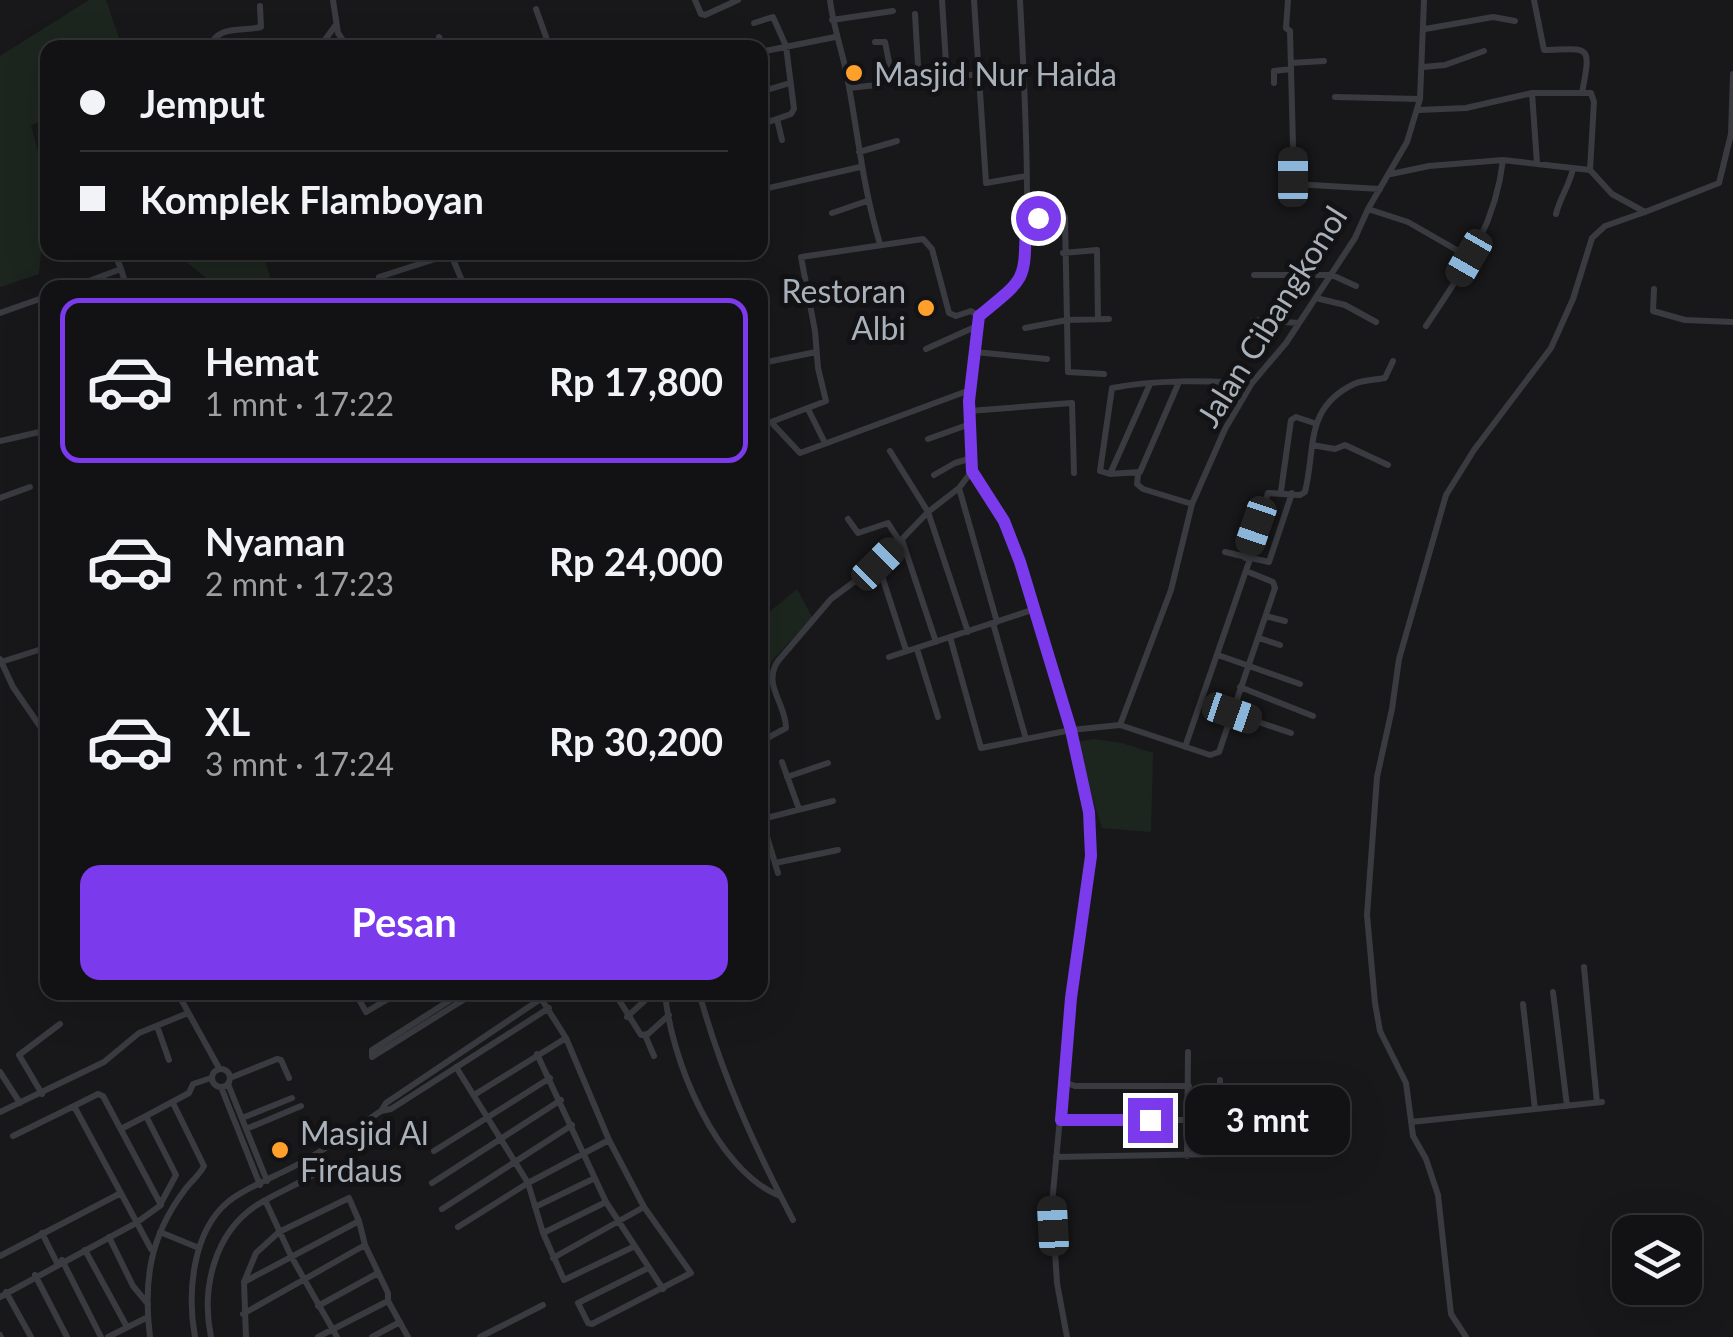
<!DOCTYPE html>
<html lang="id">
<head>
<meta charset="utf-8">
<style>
	:root { --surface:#121214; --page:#1f2022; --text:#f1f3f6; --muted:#9c9ea0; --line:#313234; --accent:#7c3aed }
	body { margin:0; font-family:Lato,sans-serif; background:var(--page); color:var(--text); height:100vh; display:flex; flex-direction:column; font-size:38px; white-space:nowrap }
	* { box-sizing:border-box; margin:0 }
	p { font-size:32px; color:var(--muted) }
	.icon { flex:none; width:55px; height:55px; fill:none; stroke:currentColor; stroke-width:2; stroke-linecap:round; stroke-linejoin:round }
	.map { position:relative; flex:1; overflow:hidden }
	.sheet { position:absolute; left:40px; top:280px; width:728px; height:720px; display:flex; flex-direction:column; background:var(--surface); border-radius:20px; box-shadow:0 10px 40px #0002,0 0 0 2px var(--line) }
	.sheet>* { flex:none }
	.top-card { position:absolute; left:40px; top:40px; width:728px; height:220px; border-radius:20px; box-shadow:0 10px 40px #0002,0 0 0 2px var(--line); display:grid; align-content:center; height:220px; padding:0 40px; background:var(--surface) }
	.tools { position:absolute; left:1612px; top:1215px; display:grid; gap:20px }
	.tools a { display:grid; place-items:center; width:90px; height:90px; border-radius:20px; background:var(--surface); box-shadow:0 10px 40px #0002,0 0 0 2px var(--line); font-size:50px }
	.end { position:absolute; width:45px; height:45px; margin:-22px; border:12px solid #7c3aed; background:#fff; box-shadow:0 0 0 5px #fff }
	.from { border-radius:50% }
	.bubble { position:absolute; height:70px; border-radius:20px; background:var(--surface); box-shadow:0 10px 40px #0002,0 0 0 2px var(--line); font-size:32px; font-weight:700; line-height:70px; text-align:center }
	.car { position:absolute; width:30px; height:60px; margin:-30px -15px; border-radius:12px; box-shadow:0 0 8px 2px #0007; background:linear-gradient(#222 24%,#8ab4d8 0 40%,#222 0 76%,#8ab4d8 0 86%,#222 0) }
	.top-card b { display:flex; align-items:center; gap:35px; height:95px; font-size:38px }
	.top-card b+b { border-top:2px solid var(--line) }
	.top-card i { width:25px; height:25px; background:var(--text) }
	ul { padding:18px 0 0; list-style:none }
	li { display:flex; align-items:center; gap:30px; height:165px; margin:0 20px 15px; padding:0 20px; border:5px solid transparent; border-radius:20px }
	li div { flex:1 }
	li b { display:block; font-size:38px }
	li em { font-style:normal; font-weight:700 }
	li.active { border-color:var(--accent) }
	li>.icon { width:90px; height:90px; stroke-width:1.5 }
	.primary-button { display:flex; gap:20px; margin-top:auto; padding:20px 40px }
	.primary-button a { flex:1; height:115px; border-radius:20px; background:var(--accent); color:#fff; font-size:40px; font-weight:700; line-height:115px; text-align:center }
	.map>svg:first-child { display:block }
	.green { fill:#1d261e }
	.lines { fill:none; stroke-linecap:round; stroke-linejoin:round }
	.street { stroke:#393b40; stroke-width:6 }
	.route { stroke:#7c3aed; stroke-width:12 }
	.poi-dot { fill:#ffa02b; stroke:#131315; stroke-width:4 }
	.labels { text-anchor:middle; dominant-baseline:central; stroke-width:10; stroke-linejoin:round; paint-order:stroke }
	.poi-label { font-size:32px; fill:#a9b1bb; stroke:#131315; text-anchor:start }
	.street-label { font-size:32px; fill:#a9b1bb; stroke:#131315 }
</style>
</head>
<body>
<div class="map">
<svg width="1733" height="1337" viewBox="0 0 1733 1337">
	<rect width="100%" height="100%" fill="#18181a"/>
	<!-- green -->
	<path class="green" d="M89,0H106L122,47L48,48L47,120L31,125L47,187L39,274L0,287V56Z
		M175,253H263L273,287H204L211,282Z
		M797,589L812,617L772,661L764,677L760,669V620Z
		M1094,739L1122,743L1153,753L1151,832L1102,828L1075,742Z"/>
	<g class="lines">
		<!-- street -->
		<path class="street" d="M333,0L338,33L348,48
			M695,0L701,14L705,15L738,0
			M830,0C833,26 842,50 847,76C858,133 863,189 880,244
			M942,0L947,79
			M974,0L986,183L1026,176
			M1288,0L1286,28L1290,31L1294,184L1380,189
			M1534,0L1544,50C1589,49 1592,42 1582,93
			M536,9L550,48
			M915,14L919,82
			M832,20L893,11
			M754,23L773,17L786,46L794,109L791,114L760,125
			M1425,29L1493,17L1515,21
			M875,42H885L893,82
			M209,48C218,24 241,32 261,27L260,6
			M319,48L335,26
			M438,48L439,37L445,48
			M760,52L835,37
			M1291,63L1324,61
			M1423,67L1445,65L1484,51
			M760,74L765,91
			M1274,83V71L1291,69
			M849,88L979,74
			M760,92L790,83
			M1532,93L1537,163
			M1335,97L1420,99
			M1419,110L1466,108L1532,93H1591L1594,102L1590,170
			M777,119L782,140
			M859,152L897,141
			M1391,174L1429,166L1503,160L1590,170L1612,194L1645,212L1719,183L1731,134L1733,74
			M760,190L860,167
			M1368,209L1408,222L1469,257
			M832,213L867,201
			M1556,214C1560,197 1570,185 1573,168
			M1026,218L1065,217L1068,372L1104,374
			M450,252L465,288
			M1063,253L1097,250L1098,319
			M121,269L127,288
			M1254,275H1332L1356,286
			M379,277L451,254
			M70,288L121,269L114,252
			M1654,289L1653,311L1685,320L1733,322
			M1316,298L1345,305L1376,322
			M0,313L48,296
			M979,316C991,306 1011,294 1020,281C1035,258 1022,40 1020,0
			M1253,320L1299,323
			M1426,326C1463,270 1495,228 1503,160
			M1025,328L1067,320L1109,319
			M926,349L977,326
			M975,352L1047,359
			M767,362L816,352
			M1179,382L1140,472L1110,474L1100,471L1112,388C1157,379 1206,381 1252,383
			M970,390L800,453L771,422L826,401L818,368L815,331L801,257L923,239L932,249L949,313L956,316L971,311L979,316L969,401L972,471L1003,521L1020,562L1071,730L1089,812L1091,856L1071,998L1052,1204L1057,1283L1067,1337
			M808,409L825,443
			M969,411L1072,403L1074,473
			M928,439L970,424
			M0,441L48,430
			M1312,445L1335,449L1345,445L1388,465
			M890,451L928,512L968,632
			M1110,474L1150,384
			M934,475L955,463L972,458
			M1138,475L1137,484L1143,489L1192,504
			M959,488L997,622
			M1281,491L1291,420L1296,417L1314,423
			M0,498L30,487
			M848,519L858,533L888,523L900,542
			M902,540L936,642
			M1225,552L1269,562L1292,493
			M1245,558L1268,493L1300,495L1305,492C1316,448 1304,408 1354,384C1363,380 1375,380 1385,378L1393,361
			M878,564L906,650
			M1266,616L1285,621
			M993,623L1026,739
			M950,637L981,748L1071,730L1120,725L1171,590L1192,504L1225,429L1252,383L1286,343L1355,238L1368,209L1407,142L1420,99L1424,0
			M1259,638L1280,645
			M917,649L938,717
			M1218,655L1300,684
			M889,657L1035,609
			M0,659L13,687L48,738
			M1,662L48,647
			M1240,687L1313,716
			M1232,713L1291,733
			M1120,725L1210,755L1219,752L1275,588L1273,582L1246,571
			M760,742L786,728C786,703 762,685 778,661L831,599L878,564L928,512L959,488L972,471
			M1185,747L1250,559
			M782,762L799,809
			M787,777L828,763
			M760,814L778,873
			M762,819L833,801
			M775,863L838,850
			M1584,967L1597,1103
			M177,992L219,1068
			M355,992L366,1012L400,992
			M537,992L566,1038L609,1140L644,1207L691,1273L592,1324L588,1323L578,1303L648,1268
			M614,992L641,1035L648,1034L669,1015
			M665,992C670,1058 716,1171 780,1196
			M699,992C721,1073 754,1146 793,1220
			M1553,992L1567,1106
			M1523,1004L1535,1109
			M627,1017L654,992
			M157,1026L169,1060
			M645,1035L654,1056
			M537,1054L606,1202L663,1289
			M372,1057L476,992
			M372,1057V1050L463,992
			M456,1067L528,1183L543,1233L564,1280L633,1247
			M212 1078a9 9 0 1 1 18 0a9 9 0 1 1-18 0Z
			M0,1072L20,1103
			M230,1078L277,1059L281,1060L289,1078
			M1064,1082L1075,1086H1189
			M228,1084L267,1181
			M221,1087L260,1185
			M42,1094L19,1055L60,1024
			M474,1095L566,1038
			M381,1111L386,1103L542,998
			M0,1112L104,1062L139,1033L188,1013
			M146,1116L189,1093L193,1084L211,1078
			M242,1118L292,1098
			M1061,1120H1221L1220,1080
			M1411,1122L1602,1102
			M121,1129L146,1116L176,1175L161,1203
			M246,1129L301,1106
			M13,1136L74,1106L151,1249
			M434,1151L550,1078
			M1187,1156L1188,1052
			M1056,1157L1219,1154
			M432,1183L561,1100
			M349,1198L359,1221L244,1282L256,1253L279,1232Z
			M265,1200L291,1256L337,1337
			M535,1207L595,1178
			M442,1209L572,1125
			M359,1221L365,1245L388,1293V1301L408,1337
			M458,1227L528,1183L609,1140
			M160,1232L199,1248
			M42,1233L57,1263
			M543,1233L606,1202
			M109,1237L133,1286L148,1304
			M85,1250L127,1327
			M0,1256L121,1193
			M553,1258L644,1207
			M62,1260L101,1337
			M35,1275L67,1337
			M244,1282L246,1337
			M6,1292L31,1337
			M0,1297L136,1223L161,1205L103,1096L98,1094L74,1106
			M318,1306L378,1273
			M243,1314L365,1245
			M0,1335L1,1337
			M108,1337L148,1317
			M150,1337C143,1282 150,1236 184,1191C190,1182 199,1176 204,1166L173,1103
			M195,1337C187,1294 192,1231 229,1201C250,1185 280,1175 304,1161C330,1146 356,1128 381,1111L391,1109L549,1008
			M211,1337C201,1289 214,1233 257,1205C279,1191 305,1182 325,1167L324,1161L309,1159
			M318,1337L388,1301
			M372,1337L400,1322
			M480,1337L543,1305
			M1466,1337L1451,1314L1438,1195L1426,1159L1413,1136L1406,1083L1380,1031L1375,1003L1367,915L1377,777L1392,709L1399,659L1446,495L1474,450L1551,348L1573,299L1592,238L1605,226L1645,212"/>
	</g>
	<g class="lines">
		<!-- route -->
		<path class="route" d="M1038,218H1026C1024,282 1029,275 979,316L969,401L972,471L1004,521L1020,562L1071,730L1089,812L1091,856L1071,998L1061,1120H1150"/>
	</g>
	<!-- markers -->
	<g class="poi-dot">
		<circle cx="854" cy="73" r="10"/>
		<circle cx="926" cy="308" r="10"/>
		<circle cx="280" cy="1150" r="10"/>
	</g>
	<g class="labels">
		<!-- poi labels -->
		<g class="poi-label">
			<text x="874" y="73">Masjid Nur Haida</text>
			<text x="906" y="290" text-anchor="end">Restoran<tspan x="906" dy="37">Albi</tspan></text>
			<text x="300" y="1132">Masjid Al<tspan x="300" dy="37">Firdaus</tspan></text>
		</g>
		<!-- street labels -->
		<g class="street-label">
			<text transform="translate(1271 316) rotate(-58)">Jalan Cibangkonol</text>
		</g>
	</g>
</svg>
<div class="tools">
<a><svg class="icon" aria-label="layers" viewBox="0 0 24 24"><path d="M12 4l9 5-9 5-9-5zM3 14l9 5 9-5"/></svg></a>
</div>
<i class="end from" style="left:1038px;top:218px"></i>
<i class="end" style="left:1150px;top:1120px"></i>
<div class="bubble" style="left:1185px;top:1085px;width:165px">3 mnt</div>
<i class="car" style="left:1293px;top:177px;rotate:0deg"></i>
<i class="car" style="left:1469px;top:258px;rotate:210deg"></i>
<i class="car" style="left:1256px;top:526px;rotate:199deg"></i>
<i class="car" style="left:878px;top:564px;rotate:45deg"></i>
<i class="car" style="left:1232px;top:713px;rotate:109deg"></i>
<i class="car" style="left:1053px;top:1226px;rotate:357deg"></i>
<div class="top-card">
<b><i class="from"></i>Jemput</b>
<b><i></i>Komplek Flamboyan</b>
</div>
<section class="sheet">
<ul>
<li class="active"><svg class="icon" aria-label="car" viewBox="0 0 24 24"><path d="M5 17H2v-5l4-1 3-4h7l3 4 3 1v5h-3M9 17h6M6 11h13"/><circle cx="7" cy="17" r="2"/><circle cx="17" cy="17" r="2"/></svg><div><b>Hemat</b><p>1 mnt · 17:22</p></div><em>Rp 17,800</em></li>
<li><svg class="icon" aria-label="car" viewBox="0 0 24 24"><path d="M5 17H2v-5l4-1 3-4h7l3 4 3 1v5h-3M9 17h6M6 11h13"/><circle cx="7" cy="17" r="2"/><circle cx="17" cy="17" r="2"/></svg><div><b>Nyaman</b><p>2 mnt · 17:23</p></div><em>Rp 24,000</em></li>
<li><svg class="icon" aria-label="car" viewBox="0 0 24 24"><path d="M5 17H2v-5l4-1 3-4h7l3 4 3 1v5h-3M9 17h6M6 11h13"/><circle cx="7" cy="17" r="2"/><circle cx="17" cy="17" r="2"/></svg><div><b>XL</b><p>3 mnt · 17:24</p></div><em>Rp 30,200</em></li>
</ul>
<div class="primary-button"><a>Pesan</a></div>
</section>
</div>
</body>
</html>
